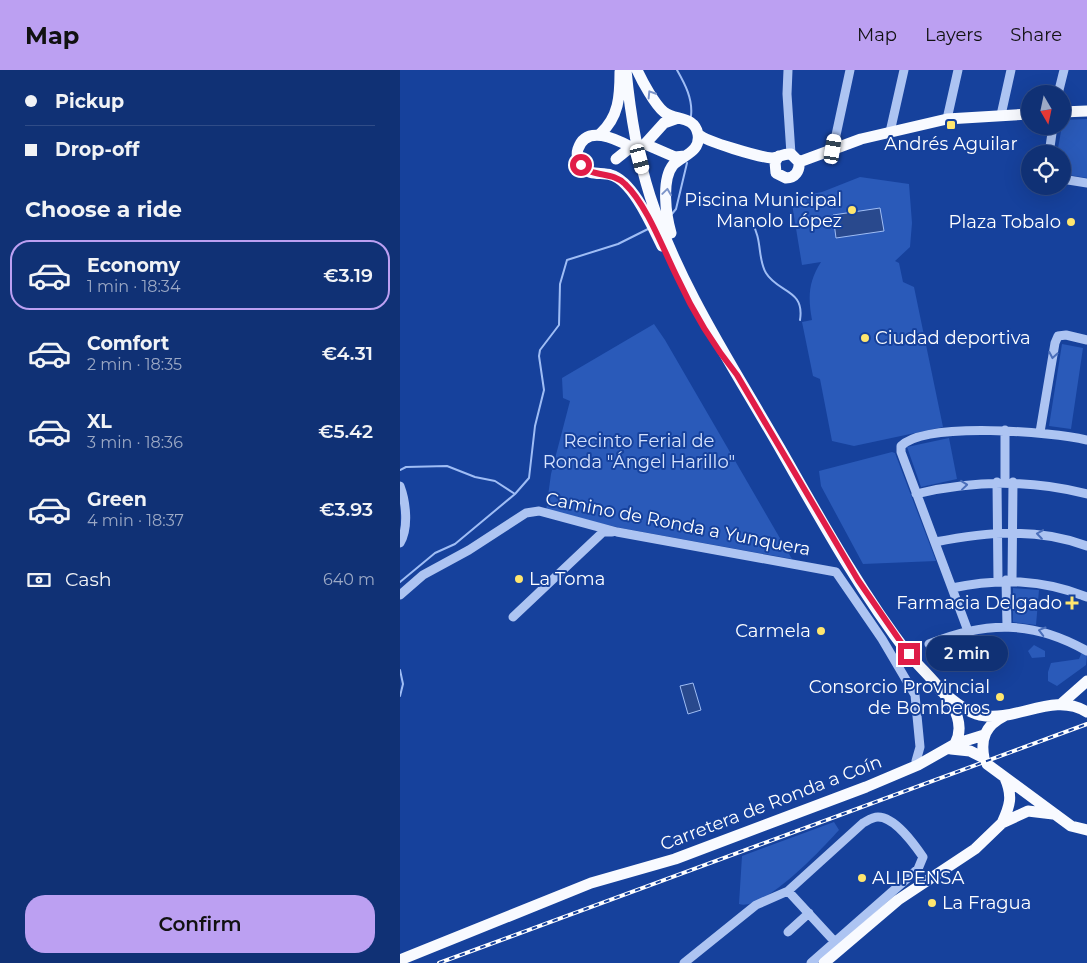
<!DOCTYPE html>
<html lang="en">
<head>
<meta charset="utf-8">
<style>
	:root { --surface:#103175; --page:#19397a; --text:#f1f3f6; --muted:#9ca9c5; --line:#304c87; --accent:#bca0f2 }
	body { margin:0; font-family:Montserrat,sans-serif; background:var(--page); color:var(--text); height:100vh; display:flex; flex-direction:column; font-size:19px; white-space:nowrap }
	* { box-sizing:border-box; margin:0 }
	p { font-size:16px; color:var(--muted) }
	.icon { flex:none; width:28px; height:28px; fill:none; stroke:currentColor; stroke-width:2; stroke-linecap:round; stroke-linejoin:round }
	.map { position:relative; flex:1; overflow:hidden }
	.drawer { display:flex; flex-direction:column; background:var(--surface); width:400px }
	.drawer>* { flex:none }
	.guide { display:grid; align-content:center; height:110px; padding:0 25px; background:var(--surface) }
	.needle { width:32px; rotate:171deg }
	.controls { position:absolute; left:621px; top:15px; display:grid; gap:10px }
	.controls a { display:grid; place-items:center; width:50px; height:50px; border-radius:50%; background:var(--surface); box-shadow:0 5px 20px #0002,0 0 0 1px var(--line); font-size:25px }
	.end { position:absolute; width:22px; height:22px; margin:-11px; border:6px solid #e11d48; background:#fff; box-shadow:0 0 0 2px #fff }
	.from { border-radius:50% }
	.bubble { position:absolute; height:35px; border-radius:18px; background:var(--surface); box-shadow:0 5px 20px #0002,0 0 0 1px var(--line); font-size:16px; font-weight:600; line-height:35px; text-align:center }
	.car { position:absolute; width:15px; height:30px; margin:-15px -8px; border-radius:6px; box-shadow:0 0 4px 1px #0007; background:linear-gradient(#fff 24%,#345 0 40%,#fff 0 76%,#345 0 86%,#fff 0) }
	.guide b { display:flex; align-items:center; gap:18px; height:48px; font-size:19px }
	.guide b+b { border-top:1px solid var(--line) }
	.guide i { width:12px; height:12px; background:var(--text) }
	ul { padding:0; list-style:none }
	li { display:flex; align-items:center; gap:15px; height:70px; margin:0 10px 8px; padding:0 15px; border:2px solid transparent; border-radius:20px }
	li div { flex:1 }
	li b { display:block; font-size:19px }
	li em { font-style:normal; font-weight:600 }
	li.active { border-color:var(--accent) }
	li>.icon { width:45px; height:45px; stroke-width:1.5 }
	h2 { padding:0 25px; font-size:22px; line-height:60px }
	.pay { display:flex; align-items:center; gap:12px; height:55px; padding:0 25px; font-size:19px }
	.pay p { margin-inline-start:auto }
	.primary-button { display:flex; gap:10px; margin-top:auto; padding:10px 25px }
	.primary-button a { flex:1; height:58px; border-radius:20px; background:var(--accent); color:#111; font-size:20px; font-weight:600; line-height:58px; text-align:center }
	header { display:flex; align-items:center; gap:30px; box-sizing:border-box; height:70px; padding:0 25px; background:var(--accent); color:#111 }
	header strong { font-size:24px }
	nav { display:flex; gap:28px; margin-inline-start:auto; font-size:18px }
	main { display:flex; flex:1; min-height:0 }
	.map>svg:first-child { display:block }
	.green { fill:#2a5ab9 }
	.water { fill:#29498d; stroke:#9fbdf5 }
	.lines { fill:none; stroke-linecap:round; stroke-linejoin:round }
	.stream { stroke:#9fbdf5; stroke-width:2 }
	.minor { stroke:#adc4f2; stroke-width:9 }
	.major { stroke:#f8faff; stroke-width:11 }
	.rail-casing { stroke:#fff; stroke-width:4 }
	.rail { stroke:#16419c; stroke-width:2; stroke-dasharray:5.5; stroke-linecap:butt }
	.oneway { stroke:#7c94c9 }
	.oneway2 { stroke:#4b6fba }
	.route { stroke:#e11d48; stroke-width:6 }
	.poi-dot { fill:#ffe66e; stroke:#16419c; stroke-width:2 }
	.labels { text-anchor:middle; dominant-baseline:central; stroke-width:4; stroke-linejoin:round; paint-order:stroke }
	.poi-label { font-size:18px; fill:#fff; stroke:#16419c; text-anchor:end }
	.park-label { font-size:18px; fill:#d5e2fd; stroke:#16419c }
	.street-label { font-size:18px; fill:#fff; stroke:#16419c }
</style>
</head>
<body>
<header>
<strong>Map</strong>
<nav><a>Map</a><a>Layers</a><a>Share</a></nav>
</header>
<main>
<section class="drawer">
<div class="guide">
<b><i class="from"></i>Pickup</b>
<b><i></i>Drop-off</b>
</div>
<h2>Choose a ride</h2>
<ul>
<li class="active"><svg class="icon" aria-label="car" viewBox="0 0 24 24"><path d="M5 17H2v-5l4-1 3-4h7l3 4 3 1v5h-3M9 17h6M6 11h13"/><circle cx="7" cy="17" r="2"/><circle cx="17" cy="17" r="2"/></svg><div><b>Economy</b><p>1 min · 18:34</p></div><em>€3.19</em></li>
<li><svg class="icon" aria-label="car" viewBox="0 0 24 24"><path d="M5 17H2v-5l4-1 3-4h7l3 4 3 1v5h-3M9 17h6M6 11h13"/><circle cx="7" cy="17" r="2"/><circle cx="17" cy="17" r="2"/></svg><div><b>Comfort</b><p>2 min · 18:35</p></div><em>€4.31</em></li>
<li><svg class="icon" aria-label="car" viewBox="0 0 24 24"><path d="M5 17H2v-5l4-1 3-4h7l3 4 3 1v5h-3M9 17h6M6 11h13"/><circle cx="7" cy="17" r="2"/><circle cx="17" cy="17" r="2"/></svg><div><b>XL</b><p>3 min · 18:36</p></div><em>€5.42</em></li>
<li><svg class="icon" aria-label="car" viewBox="0 0 24 24"><path d="M5 17H2v-5l4-1 3-4h7l3 4 3 1v5h-3M9 17h6M6 11h13"/><circle cx="7" cy="17" r="2"/><circle cx="17" cy="17" r="2"/></svg><div><b>Green</b><p>4 min · 18:37</p></div><em>€3.93</em></li>
</ul>
<div class="pay"><svg class="icon" aria-label="cash" viewBox="0 0 24 24"><path d="M3 7h18v10H3z"/><circle cx="12" cy="12" r="2"/></svg>Cash<p>640 m</p></div>
<div class="primary-button"><a>Confirm</a></div>
</section>
<div class="map">
<svg width="687" height="893" viewBox="0 0 687 893">
	<rect width="100%" height="100%" fill="#16419c"/>
	<!-- green -->
	<path class="green" d="M687,49V108L663,104L662,84H657L663,50Z
		M460,107L509,114L512,153L510,177L495,191L499,193L503,212L514,217L543,357L454,376L432,371L420,309L413,306L402,252L412,250C408,228 408,212 421,192L402,195L391,128L422,122Z
		M254,254L265,270L392,489L221,458L146,441L151,404L170,331L163,328L162,308Z
		M662,274L683,278L671,359L649,356Z
		M549,368L557,409L521,417L507,377Z
		M492,382L495,383L536,491L463,494L421,416L419,401Z
		M613,518L639,520L636,555L613,552Z
		M634,575L645,581V587L632,588L628,581Z
		M682,582L687,585L686,595L657,616L648,611V602L651,593L679,589Z
		M434,752L439,760C423,778 363,842 339,834L342,786Z"/>
	<!-- water -->
	<path class="water" d="M480,138L484,161L436,168L433,145Z
		M293,613L301,640L288,644L280,616Z"/>
	<g class="lines">
		<!-- stream -->
		<path class="stream" d="M277,0C285,14 293,29 291,46
			M271,145L276,139L287,93
			M351,151C363,170 357,188 366,203C378,223 405,219 400,250
			M0,400L6,397L47,396L75,407L95,411L115,424
			M0,512L35,483L55,474L115,424L129,408L135,356L144,320L139,286L140,280L159,255L160,214L167,190L218,174L248,159
			M0,600L3,614L0,626"/>
		<!-- minor -->
		<path class="minor" d="M388,0L387,24L391,84
			M658,24L664,0
			M601,45L611,0
			M547,49L558,0
			M490,62L504,0
			M433,79L450,0
			M649,84L653,56
			M662,109L687,113
			M605,360V412
			M640,362L655,273L658,266L666,265L687,270
			M597,412L598,511
			M0,416C6,432 9,458 0,473
			M516,424C574,410 629,409 687,424
			M535,472C587,462 637,457 687,476
			M606,510L607,556
			M612,511L613,412
			M552,518C599,508 642,509 687,527
			M0,525L23,505L69,480L126,443L139,441L217,462L436,502L482,569L515,625L520,677L516,691L518,695
			M113,547L203,462H212
			M568,561L501,382V376C527,351 652,362 687,370
			M529,574C585,551 633,550 687,581
			M388,821L435,872
			M388,862L409,843
			M284,893L356,835L388,821L463,753C467,751 472,747 478,747C495,747 514,774 523,787L518,799
			M411,893L518,799"/>
		<!-- major -->
		<path class="major" d="M226,0C230,42 237,85 250,126C279,216 334,298 381,380C421,450 460,521 509,585
			M237,0C242,11 255,35 264,42C275,51 294,45 298,64C301,82 283,85 273,95C261,110 266,146 271,163
			M662,42L687,41
			M278,48L264,53L245,74L275,87L285,86
			M200,64C219,47 220,26 220,2
			M298,64C307,72 359,87 372,88C379,88 383,83 391,84L399,92C400,101 395,108 386,108L376,103L375,92L379,86
			M216,89L231,77C216,69 186,54 178,79C176,85 178,92 182,97C190,106 201,102 211,105C233,111 252,156 262,176
			M399,92L461,69L547,49L630,44
			M513,589C532,611 572,643 555,674
			M540,620C552,629 565,642 580,645C616,653 653,621 687,642
			M661,634L687,611
			M551,679L570,681L584,688
			M584,688C580,668 586,655 604,646
			M587,694L671,756L687,760
			M602,753C610,736 613,726 605,708
			M0,890L191,813L275,789L466,717L518,695L555,674L584,665
			M424,893L498,830L575,779L602,753L628,741L653,744"/>
		<!-- rail casing -->
		<g class="rail-casing">
			<path id="rail" d="M39,893L687,654"/>
		</g>
		<!-- rail -->
		<use href="#rail" class="rail"/>
	</g>
	<!-- one-way arrows -->
	<defs><path id="oneway-chevron" d="M-2-3.5L2.5 0L-2 3.5" fill="none" stroke-width="1.6" stroke-linecap="round" stroke-linejoin="round" transform="scale(1.25)"/></defs>
	<g class="oneway">
		<use href="#oneway-chevron" transform="translate(251 24) rotate(-122)"/>
		<use href="#oneway-chevron" transform="translate(267 122) rotate(-82)"/>
	</g>
	<g class="oneway2">
		<use href="#oneway-chevron" transform="translate(653 285) rotate(100)"/>
		<use href="#oneway-chevron" transform="translate(564 415) rotate(-6)"/>
		<use href="#oneway-chevron" transform="translate(640 464) rotate(-172)"/>
		<use href="#oneway-chevron" transform="translate(642 561) rotate(-165)"/>
	</g>
	<g class="lines">
		<!-- route -->
		<path class="route" d="M181,95C193,108 212,101 225,114C247,135 263,179 277,207C293,242 313,275 337,305L458,510L509,584"/>
	</g>
	<!-- markers -->
	<g class="poi-dot">
		<rect x="546" y="50" width="10" height="10" rx="2.5"/>
		<circle cx="452" cy="140" r="5"/>
		<circle cx="671" cy="152" r="5"/>
		<circle cx="465" cy="268" r="5"/>
		<circle cx="119" cy="509" r="5"/>
		<path d="M669.5 525.5h5v5h5v5h-5v5h-5v-5h-5v-5h5z"/>
		<circle cx="421" cy="561" r="5"/>
		<circle cx="600" cy="627" r="5"/>
		<circle cx="462" cy="808" r="5"/>
		<circle cx="532" cy="833" r="5"/>
	</g>
	<g class="labels">
		<!-- poi labels -->
		<g class="poi-label">
			<text x="551" y="74" text-anchor="middle">Andrés Aguilar</text>
			<text x="442" y="130">Piscina Municipal<tspan x="442" dy="21">Manolo López</tspan></text>
			<text x="661" y="152">Plaza Tobalo</text>
			<text x="475" y="268" text-anchor="start">Ciudad deportiva</text>
			<text x="129" y="509" text-anchor="start">La Toma</text>
			<text x="662" y="533">Farmacia Delgado</text>
			<text x="411" y="561">Carmela</text>
			<text x="590" y="617">Consorcio Provincial<tspan x="590" dy="21">de Bomberos</tspan></text>
			<text x="472" y="808" text-anchor="start">ALIPENSA</text>
			<text x="542" y="833" text-anchor="start">La Fragua</text>
		</g>
		<!-- park labels -->
		<g class="park-label">
			<text x="239" y="371">Recinto Ferial de<tspan x="239" dy="21">Ronda "Ángel Harillo"</tspan></text>
		</g>
		<!-- street labels -->
		<g class="street-label">
			<text transform="translate(278 454) rotate(11)">Camino de Ronda a Yunquera</text>
			<text transform="translate(371 733) rotate(-21)">Carretera de Ronda a Coín</text>
		</g>
	</g>
</svg>
<div class="controls">
<a><svg class="needle" viewBox="-14 -14 28 28"><path d="M0-13l5 13h-10z" fill="#e53935"/><path d="M0 13l5-13h-10z" fill="#9ca9c5"/></svg></a>
<a><svg class="icon" aria-label="locate" viewBox="0 0 24 24"><circle cx="12" cy="12" r="6"/><path d="M12 2v4M12 18v4M2 12h4M18 12h4"/></svg></a>
</div>
<i class="end from" style="left:181px;top:95px"></i>
<i class="end" style="left:509px;top:584px"></i>
<div class="bubble" style="left:526px;top:566px;width:82px">2 min</div>
<i class="car" style="left:433px;top:79px;rotate:9deg"></i>
<i class="car" style="left:240px;top:89px;rotate:165deg"></i>
</div>
</main>
</body>
</html>
